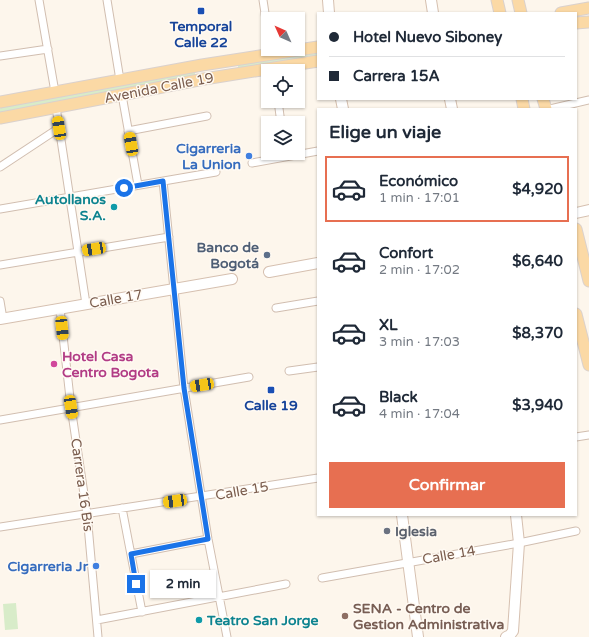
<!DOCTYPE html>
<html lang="es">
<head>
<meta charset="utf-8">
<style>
	:root { --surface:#fff; --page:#f6f6f7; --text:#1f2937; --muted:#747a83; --line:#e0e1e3; --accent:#e76f51 }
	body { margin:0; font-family:"Varela Round",sans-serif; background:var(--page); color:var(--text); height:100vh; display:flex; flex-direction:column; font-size:15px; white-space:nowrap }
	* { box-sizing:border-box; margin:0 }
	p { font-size:13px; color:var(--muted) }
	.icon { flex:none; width:22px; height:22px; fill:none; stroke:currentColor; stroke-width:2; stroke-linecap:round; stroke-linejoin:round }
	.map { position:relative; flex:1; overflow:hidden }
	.panel { position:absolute; left:317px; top:108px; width:260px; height:408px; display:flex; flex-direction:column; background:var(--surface); border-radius:0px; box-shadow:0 1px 3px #0004 }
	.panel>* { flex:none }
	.banner { position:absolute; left:317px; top:12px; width:260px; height:88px; border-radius:0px; box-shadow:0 1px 3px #0004; display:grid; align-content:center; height:88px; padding:0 12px; background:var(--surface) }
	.needle { width:26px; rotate:315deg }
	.fabs { position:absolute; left:261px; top:12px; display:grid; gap:8px }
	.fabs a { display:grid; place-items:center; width:44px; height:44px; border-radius:0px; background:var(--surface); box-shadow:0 1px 3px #0004; font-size:20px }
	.end { position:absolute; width:18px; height:18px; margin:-9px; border:5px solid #1a73e8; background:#fff; box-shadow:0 0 0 2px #fff }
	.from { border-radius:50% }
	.bubble { position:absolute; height:28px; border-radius:0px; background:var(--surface); box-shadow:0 1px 3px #0004; font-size:13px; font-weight:700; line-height:28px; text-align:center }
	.car { position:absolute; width:12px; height:24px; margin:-12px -6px; border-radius:5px; box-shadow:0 0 3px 1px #0007; background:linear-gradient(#f5c518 24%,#345 0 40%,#f5c518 0 76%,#345 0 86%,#f5c518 0) }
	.banner b { display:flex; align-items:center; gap:14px; height:38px; font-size:15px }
	.banner b+b { border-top:1px solid var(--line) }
	.banner i { width:10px; height:10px; background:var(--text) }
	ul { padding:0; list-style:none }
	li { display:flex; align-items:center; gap:12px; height:66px; margin:0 8px 6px; padding:0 4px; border:2px solid transparent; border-radius:0px }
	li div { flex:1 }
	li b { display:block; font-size:15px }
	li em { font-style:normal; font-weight:700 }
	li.selected { border-color:var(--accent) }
	li>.icon { width:36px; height:36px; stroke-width:1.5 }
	h2 { padding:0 12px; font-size:18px; line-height:48px }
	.cta { display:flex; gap:8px; margin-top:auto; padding:8px 12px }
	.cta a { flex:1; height:46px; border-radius:0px; background:var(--accent); color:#fff; font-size:16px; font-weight:700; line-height:46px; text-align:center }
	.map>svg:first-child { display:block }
	.green { fill:#d8ecc9 }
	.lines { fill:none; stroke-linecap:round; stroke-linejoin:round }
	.street-casing { stroke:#d1beb0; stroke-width:9 }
	.secondary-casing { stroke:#d6c0b0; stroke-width:12 }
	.primary-casing { stroke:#dad1cd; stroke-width:13 }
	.street { stroke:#fff; stroke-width:7 }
	.secondary { stroke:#fff; stroke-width:10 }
	.primary { stroke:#fbd9a5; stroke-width:11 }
	.route { stroke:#1a73e8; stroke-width:5 }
	.transit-dot { fill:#1a4fb4; stroke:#fffaf3; stroke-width:1.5 }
	.shop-dot { fill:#3f7fe0; stroke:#fffaf3; stroke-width:1.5 }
	.culture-dot { fill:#0f9aa8; stroke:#fffaf3; stroke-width:1.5 }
	.service-dot { fill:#5c6f8a; stroke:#fffaf3; stroke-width:1.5 }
	.hotel-dot { fill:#d1479c; stroke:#fffaf3; stroke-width:1.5 }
	.worship-dot { fill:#6b7280; stroke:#fffaf3; stroke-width:1.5 }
	.education-dot { fill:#8d6e63; stroke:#fffaf3; stroke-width:1.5 }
	.labels { text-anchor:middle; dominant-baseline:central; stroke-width:3; stroke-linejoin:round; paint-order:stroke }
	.transit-label { font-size:14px; font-weight:bold; fill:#164399; stroke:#fffaf3 }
	.street-label { font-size:14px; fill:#7a5c4d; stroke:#fffaf3 }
	.shop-label { font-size:14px; font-weight:bold; fill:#366cbe; stroke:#fffaf3; text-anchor:end }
	.culture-label { font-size:14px; font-weight:bold; fill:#0d838f; stroke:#fffaf3; text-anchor:end }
	.service-label { font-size:14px; font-weight:bold; fill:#4e5e75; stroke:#fffaf3; text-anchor:end }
	.hotel-label { font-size:14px; font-weight:bold; fill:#b23c85; stroke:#fffaf3; text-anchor:start }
	.worship-label { font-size:14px; font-weight:bold; fill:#5b616d; stroke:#fffaf3; text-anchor:start }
	.education-label { font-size:14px; font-weight:bold; fill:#785e54; stroke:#fffaf3; text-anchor:start }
</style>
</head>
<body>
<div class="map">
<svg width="589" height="637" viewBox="0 0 589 637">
	<rect width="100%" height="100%" fill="#fdf6ec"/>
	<!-- green -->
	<path class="green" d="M318,52V57L238,69V64Z
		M195,71V75L160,82L142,88L0,114V106Z
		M16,603L18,629L5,630L3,604Z"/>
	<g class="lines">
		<!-- street casing -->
		<g class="street-casing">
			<path id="street" d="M39,0L55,92
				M107,0L120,80
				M263,0L268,33
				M0,56L48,49
				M122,95L138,185
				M278,101L281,123
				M56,107L86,304
				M550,109L589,100
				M128,131L207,116
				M252,163L318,151
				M0,167L59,128
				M163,181L184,388L208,539L227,637
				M0,209L216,172
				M0,265L169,237
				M0,301L3,319
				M276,308L318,301
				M60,309L71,407L87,514L98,637
				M289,371L318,367
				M0,420L249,377
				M576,437L589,435
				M122,508L142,612
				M0,527L318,478
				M131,554L208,539
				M322,578L519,543L576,531
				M97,620L286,584"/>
		</g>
		<!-- secondary casing -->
		<g class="secondary-casing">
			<path id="secondary" d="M328,0L329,13
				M431,0L433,13
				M341,99L343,109
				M450,99L452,109
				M576,213L589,210
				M269,272L318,263
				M0,319L232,279
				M402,515L418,637
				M506,637L510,635L513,631L519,543L516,515"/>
		</g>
		<!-- primary casing -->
		<g class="primary-casing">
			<path id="primary" d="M497,0L500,13
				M518,0L521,13
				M561,13L589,8
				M576,23L589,22
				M522,99L524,109
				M543,99L546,109
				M0,102L202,65L318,47
				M0,118L204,79L318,61
				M576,229L589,281
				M576,314L589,365"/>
		</g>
		<!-- street -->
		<use href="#street" class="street"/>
		<!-- secondary -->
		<use href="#secondary" class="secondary"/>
		<!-- primary -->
		<use href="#primary" class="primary"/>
	</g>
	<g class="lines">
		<!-- route -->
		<path class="route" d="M124,188L163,181L184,388L208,539L131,554L136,584"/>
	</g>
	<!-- markers -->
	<g class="transit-dot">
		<rect x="197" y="7" width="8" height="8" rx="2"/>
		<rect x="267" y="386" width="8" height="8" rx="2"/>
	</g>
	<g class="shop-dot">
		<circle cx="249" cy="156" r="4"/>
		<circle cx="96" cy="566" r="4"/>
	</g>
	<g class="culture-dot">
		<circle cx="114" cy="207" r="4"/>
		<circle cx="199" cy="620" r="4"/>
	</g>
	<circle class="service-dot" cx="267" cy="255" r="4"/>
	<circle class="hotel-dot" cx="54" cy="364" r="4"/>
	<circle class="worship-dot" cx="387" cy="531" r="4"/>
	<circle class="education-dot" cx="345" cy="616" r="4"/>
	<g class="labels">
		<!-- transit labels -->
		<g class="transit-label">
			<text x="201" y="26">Temporal<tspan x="201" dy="16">Calle 22</tspan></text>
			<text x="271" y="405">Calle 19</text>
		</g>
		<!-- street labels -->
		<g class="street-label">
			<text transform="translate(159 88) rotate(-11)">Avenida Calle 19</text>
			<text transform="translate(116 299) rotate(-10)">Calle 17</text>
			<text transform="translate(82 485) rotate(82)">Carrera 16 Bis</text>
			<text transform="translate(242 491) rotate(-10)">Calle 15</text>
			<text transform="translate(449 555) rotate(-10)">Calle 14</text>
		</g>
		<!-- shop labels -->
		<g class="shop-label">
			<text x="241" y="148">Cigarreria<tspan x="241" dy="16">La Union</tspan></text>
			<text x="88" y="566">Cigarreria Jr</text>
		</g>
		<!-- culture labels -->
		<g class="culture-label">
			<text x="106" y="199">Autollanos<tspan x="106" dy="16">S.A.</tspan></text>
			<text x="207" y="620" text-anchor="start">Teatro San Jorge</text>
		</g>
		<!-- service labels -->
		<g class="service-label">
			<text x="259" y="247">Banco de<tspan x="259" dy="16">Bogotá</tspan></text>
		</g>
		<!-- hotel labels -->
		<g class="hotel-label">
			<text x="62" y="356">Hotel Casa<tspan x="62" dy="16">Centro Bogota</tspan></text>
		</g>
		<!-- worship labels -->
		<g class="worship-label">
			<text x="395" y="531">Iglesia</text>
		</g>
		<!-- education labels -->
		<g class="education-label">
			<text x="353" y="608">SENA - Centro de<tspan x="353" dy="16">Gestion Administrativa</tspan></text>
		</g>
	</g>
</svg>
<div class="fabs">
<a><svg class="needle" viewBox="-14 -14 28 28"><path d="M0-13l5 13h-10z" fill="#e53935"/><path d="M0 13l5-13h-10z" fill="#747a83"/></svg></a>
<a><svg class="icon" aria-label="locate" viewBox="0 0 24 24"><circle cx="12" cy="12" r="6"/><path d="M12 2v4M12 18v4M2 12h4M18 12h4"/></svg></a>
<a><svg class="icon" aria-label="layers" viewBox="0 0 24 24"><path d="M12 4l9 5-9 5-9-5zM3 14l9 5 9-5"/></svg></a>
</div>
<i class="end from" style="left:124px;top:188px"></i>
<i class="end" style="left:136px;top:584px"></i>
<div class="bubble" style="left:150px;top:570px;width:66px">2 min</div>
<i class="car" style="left:59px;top:128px;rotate:351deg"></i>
<i class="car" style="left:131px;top:144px;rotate:350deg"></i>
<i class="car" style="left:94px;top:249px;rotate:261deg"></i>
<i class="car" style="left:62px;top:328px;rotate:174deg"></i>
<i class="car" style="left:202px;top:385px;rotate:261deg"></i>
<i class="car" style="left:71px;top:407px;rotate:171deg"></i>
<i class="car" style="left:175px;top:501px;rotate:262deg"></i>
<div class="banner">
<b><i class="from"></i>Hotel Nuevo Siboney</b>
<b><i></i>Carrera 15A</b>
</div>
<section class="panel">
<h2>Elige un viaje</h2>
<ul>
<li class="selected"><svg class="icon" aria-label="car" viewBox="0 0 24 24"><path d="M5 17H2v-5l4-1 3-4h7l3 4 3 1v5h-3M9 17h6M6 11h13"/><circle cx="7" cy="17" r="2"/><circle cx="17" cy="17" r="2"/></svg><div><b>Económico</b><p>1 min · 17:01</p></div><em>$4,920</em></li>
<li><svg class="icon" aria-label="car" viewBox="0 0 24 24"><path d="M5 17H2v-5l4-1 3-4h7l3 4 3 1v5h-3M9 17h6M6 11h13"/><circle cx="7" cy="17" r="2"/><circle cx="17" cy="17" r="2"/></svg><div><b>Confort</b><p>2 min · 17:02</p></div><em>$6,640</em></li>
<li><svg class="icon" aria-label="car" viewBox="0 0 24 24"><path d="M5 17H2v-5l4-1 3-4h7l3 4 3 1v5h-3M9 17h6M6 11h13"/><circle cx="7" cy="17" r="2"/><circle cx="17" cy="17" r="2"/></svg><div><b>XL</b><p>3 min · 17:03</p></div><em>$8,370</em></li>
<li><svg class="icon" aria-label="car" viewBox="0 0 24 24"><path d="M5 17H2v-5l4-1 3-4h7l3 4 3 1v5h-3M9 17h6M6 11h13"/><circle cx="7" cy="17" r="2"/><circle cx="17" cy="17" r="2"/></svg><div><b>Black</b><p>4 min · 17:04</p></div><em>$3,940</em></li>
</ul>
<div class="cta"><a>Confirmar</a></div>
</section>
</div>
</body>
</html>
